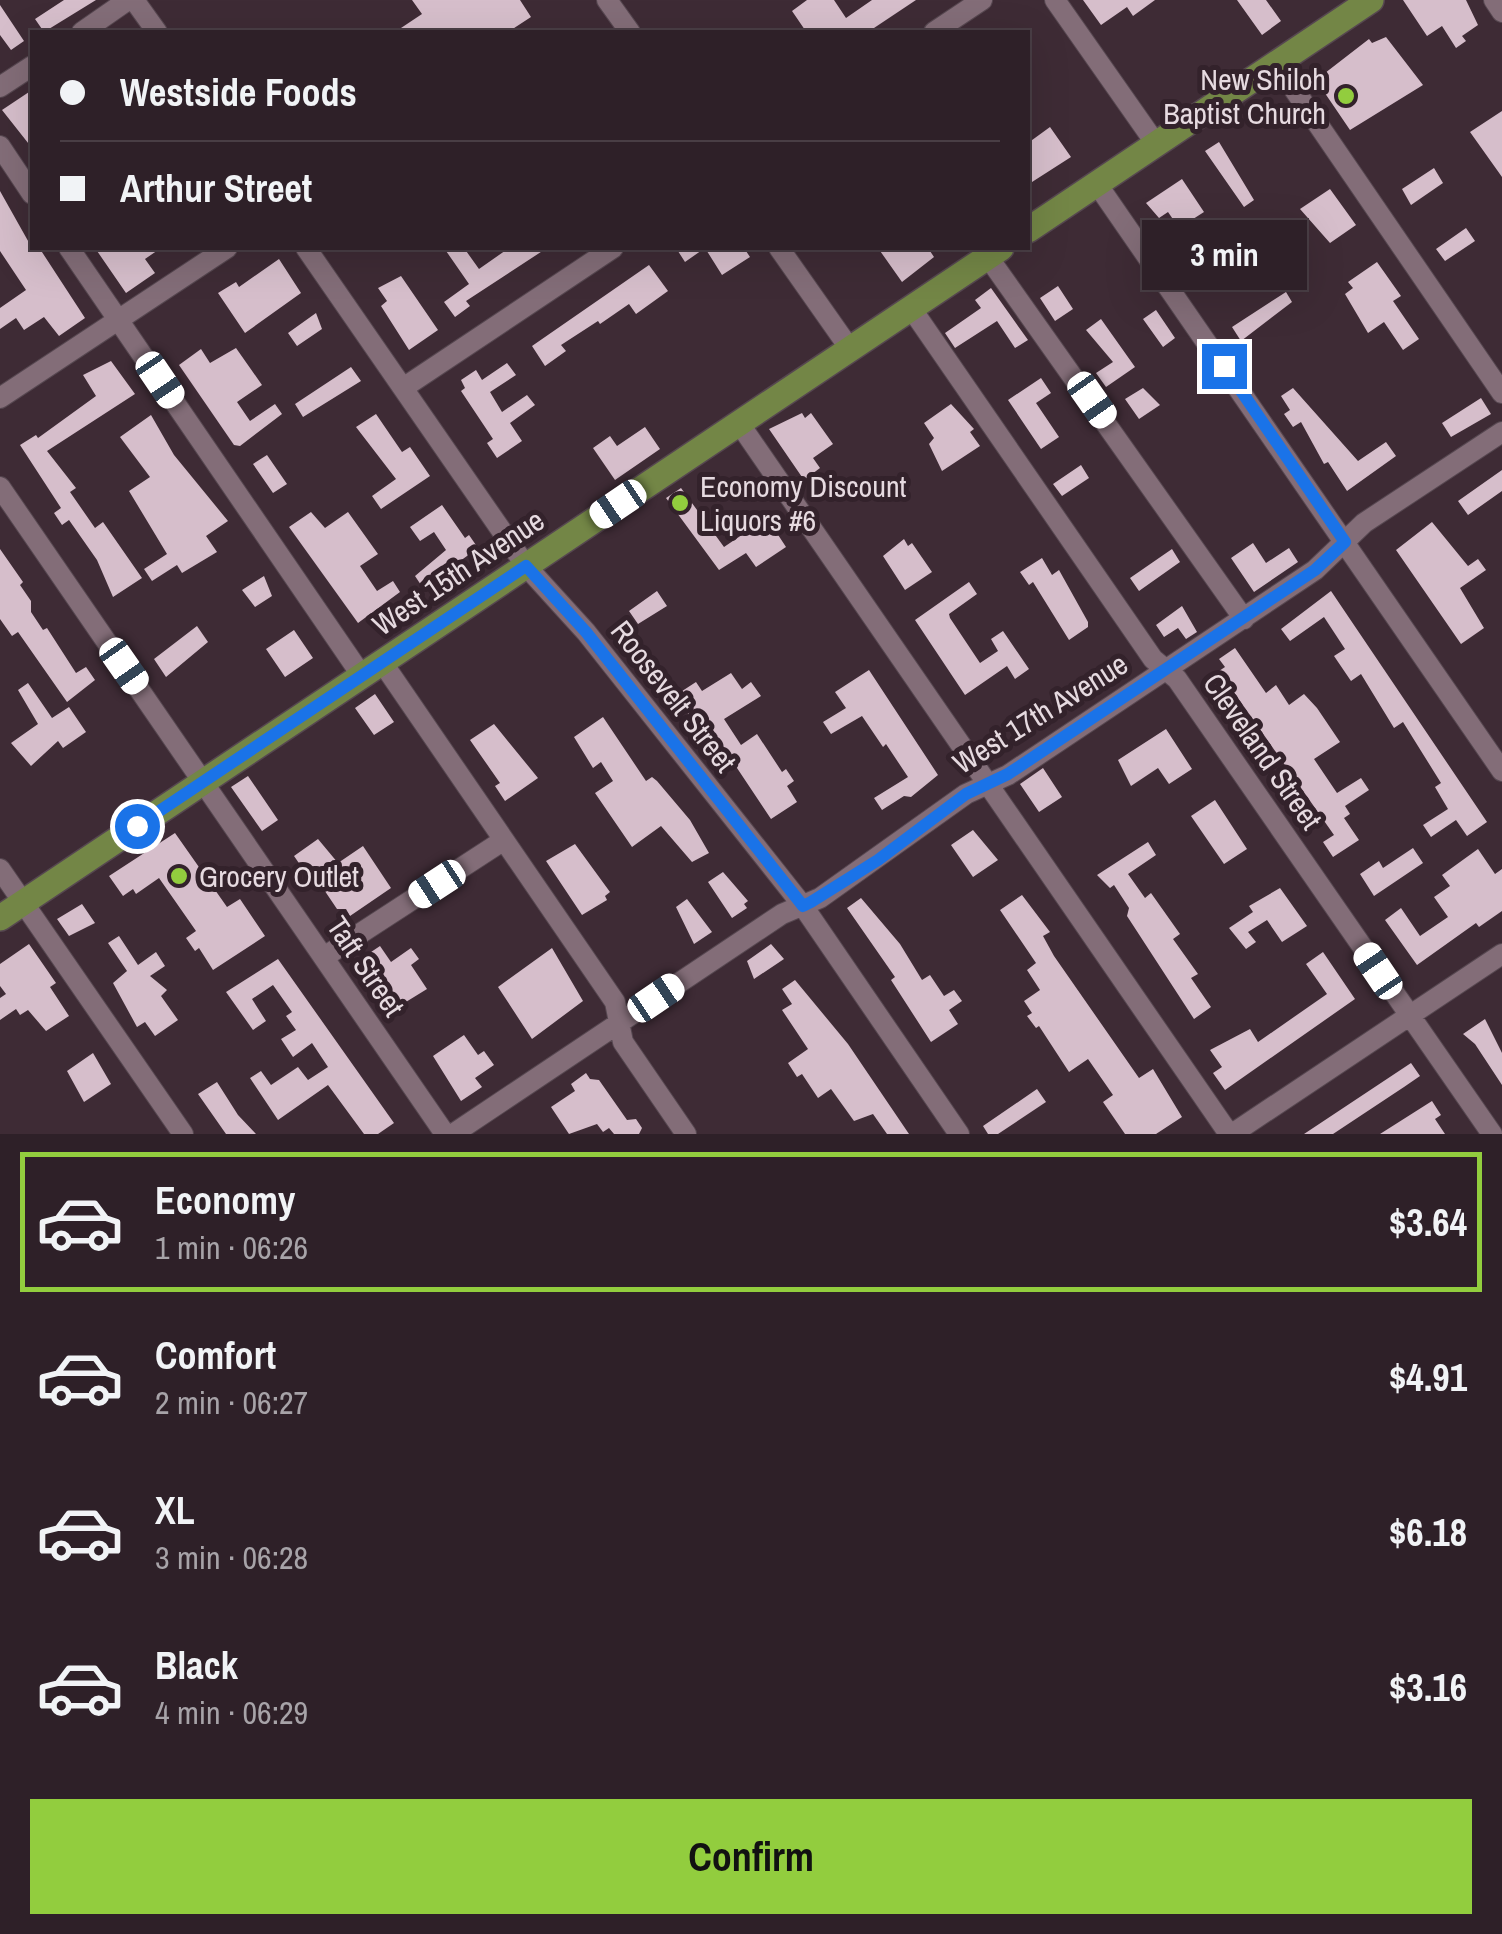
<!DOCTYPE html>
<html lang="en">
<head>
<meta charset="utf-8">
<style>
	:root { --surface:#2e2028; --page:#362830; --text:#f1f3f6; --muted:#a7a3a8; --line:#493e45; --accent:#92cd3e }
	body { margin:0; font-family:"Archivo Narrow",sans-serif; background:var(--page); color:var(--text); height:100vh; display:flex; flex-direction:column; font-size:38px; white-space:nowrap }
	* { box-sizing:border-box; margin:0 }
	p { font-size:32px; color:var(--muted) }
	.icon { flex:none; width:55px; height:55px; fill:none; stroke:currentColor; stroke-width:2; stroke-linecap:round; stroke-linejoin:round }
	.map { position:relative; height:1134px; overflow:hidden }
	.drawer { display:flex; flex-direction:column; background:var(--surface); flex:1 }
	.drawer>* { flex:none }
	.guide { position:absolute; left:30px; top:30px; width:1000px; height:220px; border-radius:0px; box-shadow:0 10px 40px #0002,0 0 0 2px var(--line); display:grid; align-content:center; height:220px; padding:0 30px; background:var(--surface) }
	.end { position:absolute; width:45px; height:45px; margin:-22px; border:12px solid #1a73e8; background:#fff; box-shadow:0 0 0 5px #fff }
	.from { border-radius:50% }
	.bubble { position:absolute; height:70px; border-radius:0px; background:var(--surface); box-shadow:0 10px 40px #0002,0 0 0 2px var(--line); font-size:32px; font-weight:700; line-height:70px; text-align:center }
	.car { position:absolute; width:30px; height:60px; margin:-30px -15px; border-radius:12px; box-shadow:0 0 8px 2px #0007; background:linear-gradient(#fff 24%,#345 0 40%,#fff 0 76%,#345 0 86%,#fff 0) }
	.guide b { display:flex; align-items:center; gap:35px; height:95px; font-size:38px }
	.guide b+b { border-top:2px solid var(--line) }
	.guide i { width:25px; height:25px; background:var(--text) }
	ul { padding:18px 0 0; list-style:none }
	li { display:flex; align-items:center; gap:30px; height:140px; margin:0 20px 15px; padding:0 10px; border:5px solid transparent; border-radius:0px }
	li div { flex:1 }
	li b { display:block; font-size:38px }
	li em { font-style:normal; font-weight:700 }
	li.active { border-color:var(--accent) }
	li>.icon { width:90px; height:90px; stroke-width:1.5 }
	.button { display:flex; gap:20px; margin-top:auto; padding:20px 30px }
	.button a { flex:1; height:115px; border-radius:0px; background:var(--accent); color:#111; font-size:40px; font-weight:700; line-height:115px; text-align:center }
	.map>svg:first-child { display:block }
	.building { fill:#d6becb }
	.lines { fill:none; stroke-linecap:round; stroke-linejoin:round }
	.minor-casing { stroke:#564750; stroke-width:22 }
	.major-casing { stroke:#564750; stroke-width:28 }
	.minor { stroke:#836d78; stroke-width:20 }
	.major { stroke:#738646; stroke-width:25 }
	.route { stroke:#1a73e8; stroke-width:12 }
	.poi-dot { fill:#92cd3e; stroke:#33222b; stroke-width:4 }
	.labels { text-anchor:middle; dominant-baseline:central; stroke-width:10; stroke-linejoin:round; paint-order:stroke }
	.poi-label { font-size:30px; fill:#e6dae0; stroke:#33222b; text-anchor:start }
	.street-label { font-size:30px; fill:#e6dae0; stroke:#33222b }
</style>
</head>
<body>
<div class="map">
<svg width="1502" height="1134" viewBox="0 0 1502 1134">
	<rect width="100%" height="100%" fill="#3e2b35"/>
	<!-- building -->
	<path class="building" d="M64,0H96L44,32L35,19Z
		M412,0H520L531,17L508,32H395L422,14Z
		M807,0H834L846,18L872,0H916L868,32L805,30L792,11Z
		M1083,0H1155L1133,16L1127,7L1101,25Z
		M1237,0H1266L1281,21L1262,35Z
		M1403,0H1466L1478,25L1462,36L1466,41L1456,48L1442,26L1427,36Z
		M0,5L24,41L11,50L0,35Z
		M1386,37L1423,85L1350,130L1316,80L1369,39L1372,43Z
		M32,90V148L2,110Z
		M1502,111V177L1470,132Z
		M1050,127L1071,157L1032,182L1028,175V143Z
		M1219,142L1254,200L1244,207L1205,151Z
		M1434,168L1443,183L1411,205L1402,189Z
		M1182,179L1204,212L1179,228L1168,212L1159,218L1146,203Z
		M1330,189L1356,225L1330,243L1300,209Z
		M0,191L32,248L40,249L85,318L59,336L44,317L24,330L16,318L0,329V308L26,290L0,251Z
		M1245,227L1261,251L1247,261L1238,247L1193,277L1185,265Z
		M1466,228L1475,241L1445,261L1436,249Z
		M95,248H161L145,259L155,273L126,293Z
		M444,248H464L479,269L509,248H547L466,301L470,306L455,317L444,302L469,284Z
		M676,248H744L750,257L722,275L705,248L685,262Z
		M878,248H928L934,257L902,282Z
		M279,259L301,293L245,333L218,293L236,282L239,287Z
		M1377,262L1401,296L1393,301L1419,339L1403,350L1384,322L1368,333L1345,294L1353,288L1348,282Z
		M649,265L668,291L636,314L629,304L600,324L598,321L561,345L566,351L545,366L532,346Z
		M401,276L438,330L409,350L381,306L387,301L378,288Z
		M1058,286L1073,309L1055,321L1040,298Z
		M991,288L1028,340L1015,348L997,321L955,348L945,333L981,308L975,300Z
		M1286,292L1292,302L1241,341L1232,327Z
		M1156,310L1175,338L1163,347L1143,319Z
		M316,313L322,329L297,346L288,333Z
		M1101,319L1135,367L1106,387L1096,373L1113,362L1086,330Z
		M236,348L262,385L237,402L250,421L275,404L282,414L240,446L234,445L179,365L201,349L210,363Z
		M111,361L135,394L47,451L76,488L70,492L95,528L103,522L142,578L113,597L97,560L69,520L62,525L54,513L61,508L20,445L36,435L38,438L96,396L83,375Z
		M507,363L516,375L490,392L502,412L527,395L535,405L510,423L522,441L497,458L487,443L493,439L461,391L465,388L461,380L476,370L482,380Z
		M351,367L361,381L303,417L295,404Z
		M1041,378L1051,393L1036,403L1059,437L1041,449L1008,400Z
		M1143,388L1160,405L1139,419L1125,399Z
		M1293,388L1358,461L1386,442L1396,456L1347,491L1328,462L1324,464L1301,422L1293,427L1284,414L1290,410L1281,396Z
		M1481,398L1491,414L1451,437L1442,423Z
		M951,404L974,429L970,432L980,446L942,471L929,444L934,438L924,423Z
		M802,413L805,418L811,413L833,444L813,458L820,468L804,480L769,429Z
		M376,414L402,452L410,447L430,476L381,509L372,496L396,479L356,427Z
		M151,415L174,455L228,521L206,536L217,552L182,573L177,565L152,581L144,569L167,554L129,491L150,477L120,437Z
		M645,427L660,449L615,480L593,448L610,436L617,446Z
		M267,455L287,484L273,493L253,464Z
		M1081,465L1089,478L1062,496L1053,484Z
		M1502,470V491L1468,515L1458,501Z
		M681,488L724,547L767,518L786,547L756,567L746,553L719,570L666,498Z
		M442,505L465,538L469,535L478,548L423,588L415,576L446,550L434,532L420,541L410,527Z
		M311,512L325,528L348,512L378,554L360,566L377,591L393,581L400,592L358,623L289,527Z
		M1432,522L1468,566L1478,559L1486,570L1460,588L1484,628L1461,644L1396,550Z
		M904,539L908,546L912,543L932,572L905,590L883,556Z
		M1253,543L1266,563L1289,548L1298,562L1254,592L1231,558Z
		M0,549L23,582L20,585L31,601V612L43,630L47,628L76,673L86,667L95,680L67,702L18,632L12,636L0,619Z
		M1172,549L1180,562L1139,591L1130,578Z
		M1042,558L1052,575L1059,570L1088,622V627L1069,640L1033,582L1029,585L1020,572Z
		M264,576L272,596L255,607L242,590Z
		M969,582L977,594L949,614L950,618L980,663L998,651L991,639L1003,631L1029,669L1015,679L1007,666L965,695L915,620Z
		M657,591L667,606L638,624L629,611Z
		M1331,591L1487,822L1467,836L1456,820L1431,837L1423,825L1448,809L1435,787L1441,783L1403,722L1394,728L1361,674L1351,681L1334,656L1345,649L1324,617L1290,641L1281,629Z
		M1182,606L1197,632L1186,639L1178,628L1164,637L1156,625Z
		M197,626L208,642L166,677L154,659Z
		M294,630L313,658L285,677L266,649Z
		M1235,648L1266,693L1276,685L1289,705L1304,694L1317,708L1340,742L1314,759L1337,793L1361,778L1369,790L1345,806L1350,814L1344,818L1359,840L1333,857L1323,842L1334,835L1219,671L1225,667L1219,659Z
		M1114,661L1124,675L1074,708L1064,694Z
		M869,670L938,775L911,797L904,796L882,810L874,798L908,777L886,744L883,747L862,716L831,734L823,722L846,708L835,692Z
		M731,673L742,689L751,682L761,696L724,719L741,745L757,734L782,772L786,769L794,781L787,786L797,802L771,819L733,762L719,747L713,751L694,714L690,717L676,695L696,682L702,691Z
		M28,683L52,718L69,707L86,732L63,748L58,741L31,766L11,743L38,724L18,690Z
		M375,694L394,722L374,735L355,708Z
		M603,717L646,781L652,777L657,781L690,820L709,853L692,862L661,826L632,847L595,793L613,781L601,762L593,768L574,737Z
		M494,724L538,778L505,801L495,786L500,783L470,740Z
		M1166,729L1192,769L1169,784L1158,768L1131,786L1118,760Z
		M1043,768L1062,797L1039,812L1020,784Z
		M248,776L278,820L262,831L231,787Z
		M1215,800L1247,849L1224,864L1191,816Z
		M973,830L998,860L973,877L951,845Z
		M175,833L227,907L240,899L265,936L213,970L199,948L195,951L186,938L196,931L159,878L136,894L133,889L123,896L109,876Z
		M318,839L338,863L363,846L391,888L350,916L346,909H337L308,866L303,869L294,856Z
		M1148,842L1156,855L1128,874L1145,898L1151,893L1180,934L1173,939L1198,974L1191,978L1211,1007L1194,1019L1127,916L1129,908L1114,885L1110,888L1097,875Z
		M575,844L610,892L605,896L607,900L582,915L546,861Z
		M1413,848L1423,863L1374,896L1360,874L1379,861L1383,868Z
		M1478,849L1495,874L1502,869V911L1479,927L1476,923L1417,965L1385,920L1401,908L1420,936L1448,917L1434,897L1450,886L1442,875Z
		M723,872L748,901L744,904L747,908L732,918L708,882Z
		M1280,888L1307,926L1282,942L1267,920L1248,932L1256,942L1246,949L1229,928L1253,912L1249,906Z
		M1022,895L1050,932L1043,936L1054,956L1139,1078L1153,1069L1182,1117L1156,1134H1125L1103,1102L1113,1095L1088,1059L1069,1072L1039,1026L1036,1028L1027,1016L1032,1013L1024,1001L1040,990L1027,970L1036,963L1000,910Z
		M861,898L900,944L922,980L930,975L944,996L954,990L962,1001L949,1010L958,1024L931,1042L891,980L895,977L847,908Z
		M687,899L712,932L694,944L676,907Z
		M82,904L95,923L69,936L57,919Z
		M119,936L138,965L156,952L165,966L150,976L167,990L161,996L178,1020L155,1036L145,1022L137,1027L113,983L127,971L108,943Z
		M29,944L56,983L50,987L69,1016L46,1031L28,1010L20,1015L16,1009L0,1020V998L6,994L0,986V964Z
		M771,944L784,959L754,979L747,961Z
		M380,946L391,962L411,948L419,959L411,965L427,989L401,1005L380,973L372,979L359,960Z
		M552,948L583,1001L532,1039L498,987Z
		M1323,952L1355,999L1225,1090L1213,1073L1222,1067L1210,1050L1250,1029L1258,1042L1327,994L1306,964Z
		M278,959L394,1123L378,1134H364L328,1085L278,1120L250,1078L261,1071L271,1085L298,1067L308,1080L328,1067L312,1043L293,1057L281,1039L296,1030L286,1016L292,1012L273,985L252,999L266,1021L253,1030L226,992Z
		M795,980L848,1044L909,1134H887L873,1114L854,1121L831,1089L818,1098L802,1074L797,1077L788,1063L808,1049L782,1010L792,1004L782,989Z
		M1485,1019L1502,1053V1085L1475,1044L1463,1034Z
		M464,1035L478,1055L484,1051L494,1065L475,1078L482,1087L461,1101L433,1056Z
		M93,1053L111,1084L84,1102L67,1071Z
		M1411,1063L1420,1076L1404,1087L1333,1134H1304Z
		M586,1073L590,1079L599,1080L627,1120L636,1119L642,1128L639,1134H614L609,1128L603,1132L597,1124L569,1134L551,1107L575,1091L571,1084Z
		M217,1082L238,1115L256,1134H226L198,1094Z
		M1037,1089L1046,1102L998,1134H988L983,1126Z
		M1432,1101L1441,1115L1435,1119L1445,1134H1380Z"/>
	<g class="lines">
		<!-- minor casing -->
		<g class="minor-casing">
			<path id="minor" d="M134,0L157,32
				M607,0L630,32
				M1055,0L1156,144
				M1494,0L1502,12
				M82,32L128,0
				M934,32L982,0
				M1276,63L1502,393
				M0,87L32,66
				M0,146L32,194
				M1097,184L1502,771
				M69,248L362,676
				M306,248L526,566L586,632L803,906L959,1134
				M779,248L850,349
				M988,257L1244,619
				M911,308L1153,659L1177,679L1492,1134
				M403,388L613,248
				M0,398L227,248
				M739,423L1229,1134
				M0,487L445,1134
				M382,662L615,1002L623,1042L686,1134
				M0,869L183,1134
				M324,957L504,840
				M453,1134L782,914L820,898L966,794L1008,775L1315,570L1364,523L1502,432
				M1232,1134L1502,954"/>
		</g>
		<!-- major casing -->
		<g class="major-casing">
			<path id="major" d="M1028,230L1371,0
				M0,918L1001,248"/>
		</g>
		<!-- minor -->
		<use href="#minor" class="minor"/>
		<!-- major -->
		<use href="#major" class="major"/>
	</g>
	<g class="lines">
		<!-- route -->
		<path class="route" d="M137,826L526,566L586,632L803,906L811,902L878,860L966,794L1008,774L1315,570L1345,542L1224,366"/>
	</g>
	<!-- markers -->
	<g class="poi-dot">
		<circle cx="1346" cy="96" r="10"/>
		<circle cx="680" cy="503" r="10"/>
		<circle cx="179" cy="876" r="10"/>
	</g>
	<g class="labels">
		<!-- poi labels -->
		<g class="poi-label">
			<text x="1326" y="79" text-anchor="end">New Shiloh<tspan x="1326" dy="34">Baptist Church</tspan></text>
			<text x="700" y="486">Economy Discount<tspan x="700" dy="34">Liquors #6</tspan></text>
			<text x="199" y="876">Grocery Outlet</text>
		</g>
		<!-- street labels -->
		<g class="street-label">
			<text transform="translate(458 572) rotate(-34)">West 15th Avenue</text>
			<text transform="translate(674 696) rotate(52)">Roosevelt Street</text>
			<text transform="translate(1040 713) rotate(-32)">West 17th Avenue</text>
			<text transform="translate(1263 751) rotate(55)">Cleveland Street</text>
			<text transform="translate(366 966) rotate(56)">Taft Street</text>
		</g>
	</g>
</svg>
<i class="end from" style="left:137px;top:826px"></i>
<i class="end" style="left:1224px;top:366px"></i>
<div class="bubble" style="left:1142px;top:220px;width:165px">3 min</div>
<i class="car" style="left:160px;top:380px;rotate:146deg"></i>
<i class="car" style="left:1092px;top:400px;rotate:145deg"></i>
<i class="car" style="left:618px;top:504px;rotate:236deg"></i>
<i class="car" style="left:124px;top:666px;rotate:145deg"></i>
<i class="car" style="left:437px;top:884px;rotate:237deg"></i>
<i class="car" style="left:1378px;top:971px;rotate:326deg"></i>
<i class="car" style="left:656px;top:998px;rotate:56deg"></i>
<div class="guide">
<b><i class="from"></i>Westside Foods</b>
<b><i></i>Arthur Street</b>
</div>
</div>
<section class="drawer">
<ul>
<li class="active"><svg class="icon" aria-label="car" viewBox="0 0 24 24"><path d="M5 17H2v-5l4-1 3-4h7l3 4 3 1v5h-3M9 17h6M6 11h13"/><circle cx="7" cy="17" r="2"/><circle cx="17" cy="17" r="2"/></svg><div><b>Economy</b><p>1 min · 06:26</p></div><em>$3.64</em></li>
<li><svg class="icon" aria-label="car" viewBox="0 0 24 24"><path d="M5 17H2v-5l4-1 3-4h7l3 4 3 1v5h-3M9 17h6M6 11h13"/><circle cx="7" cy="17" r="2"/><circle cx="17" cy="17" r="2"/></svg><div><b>Comfort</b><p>2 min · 06:27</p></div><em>$4.91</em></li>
<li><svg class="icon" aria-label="car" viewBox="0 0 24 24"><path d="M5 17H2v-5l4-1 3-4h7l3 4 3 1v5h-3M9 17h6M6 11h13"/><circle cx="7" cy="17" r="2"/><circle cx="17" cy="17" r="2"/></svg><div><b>XL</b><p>3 min · 06:28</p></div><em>$6.18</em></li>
<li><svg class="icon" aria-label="car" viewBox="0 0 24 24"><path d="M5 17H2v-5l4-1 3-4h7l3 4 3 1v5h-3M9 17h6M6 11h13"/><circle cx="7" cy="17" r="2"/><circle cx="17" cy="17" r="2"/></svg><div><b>Black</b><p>4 min · 06:29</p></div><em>$3.16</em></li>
</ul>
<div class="button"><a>Confirm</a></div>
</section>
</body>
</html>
